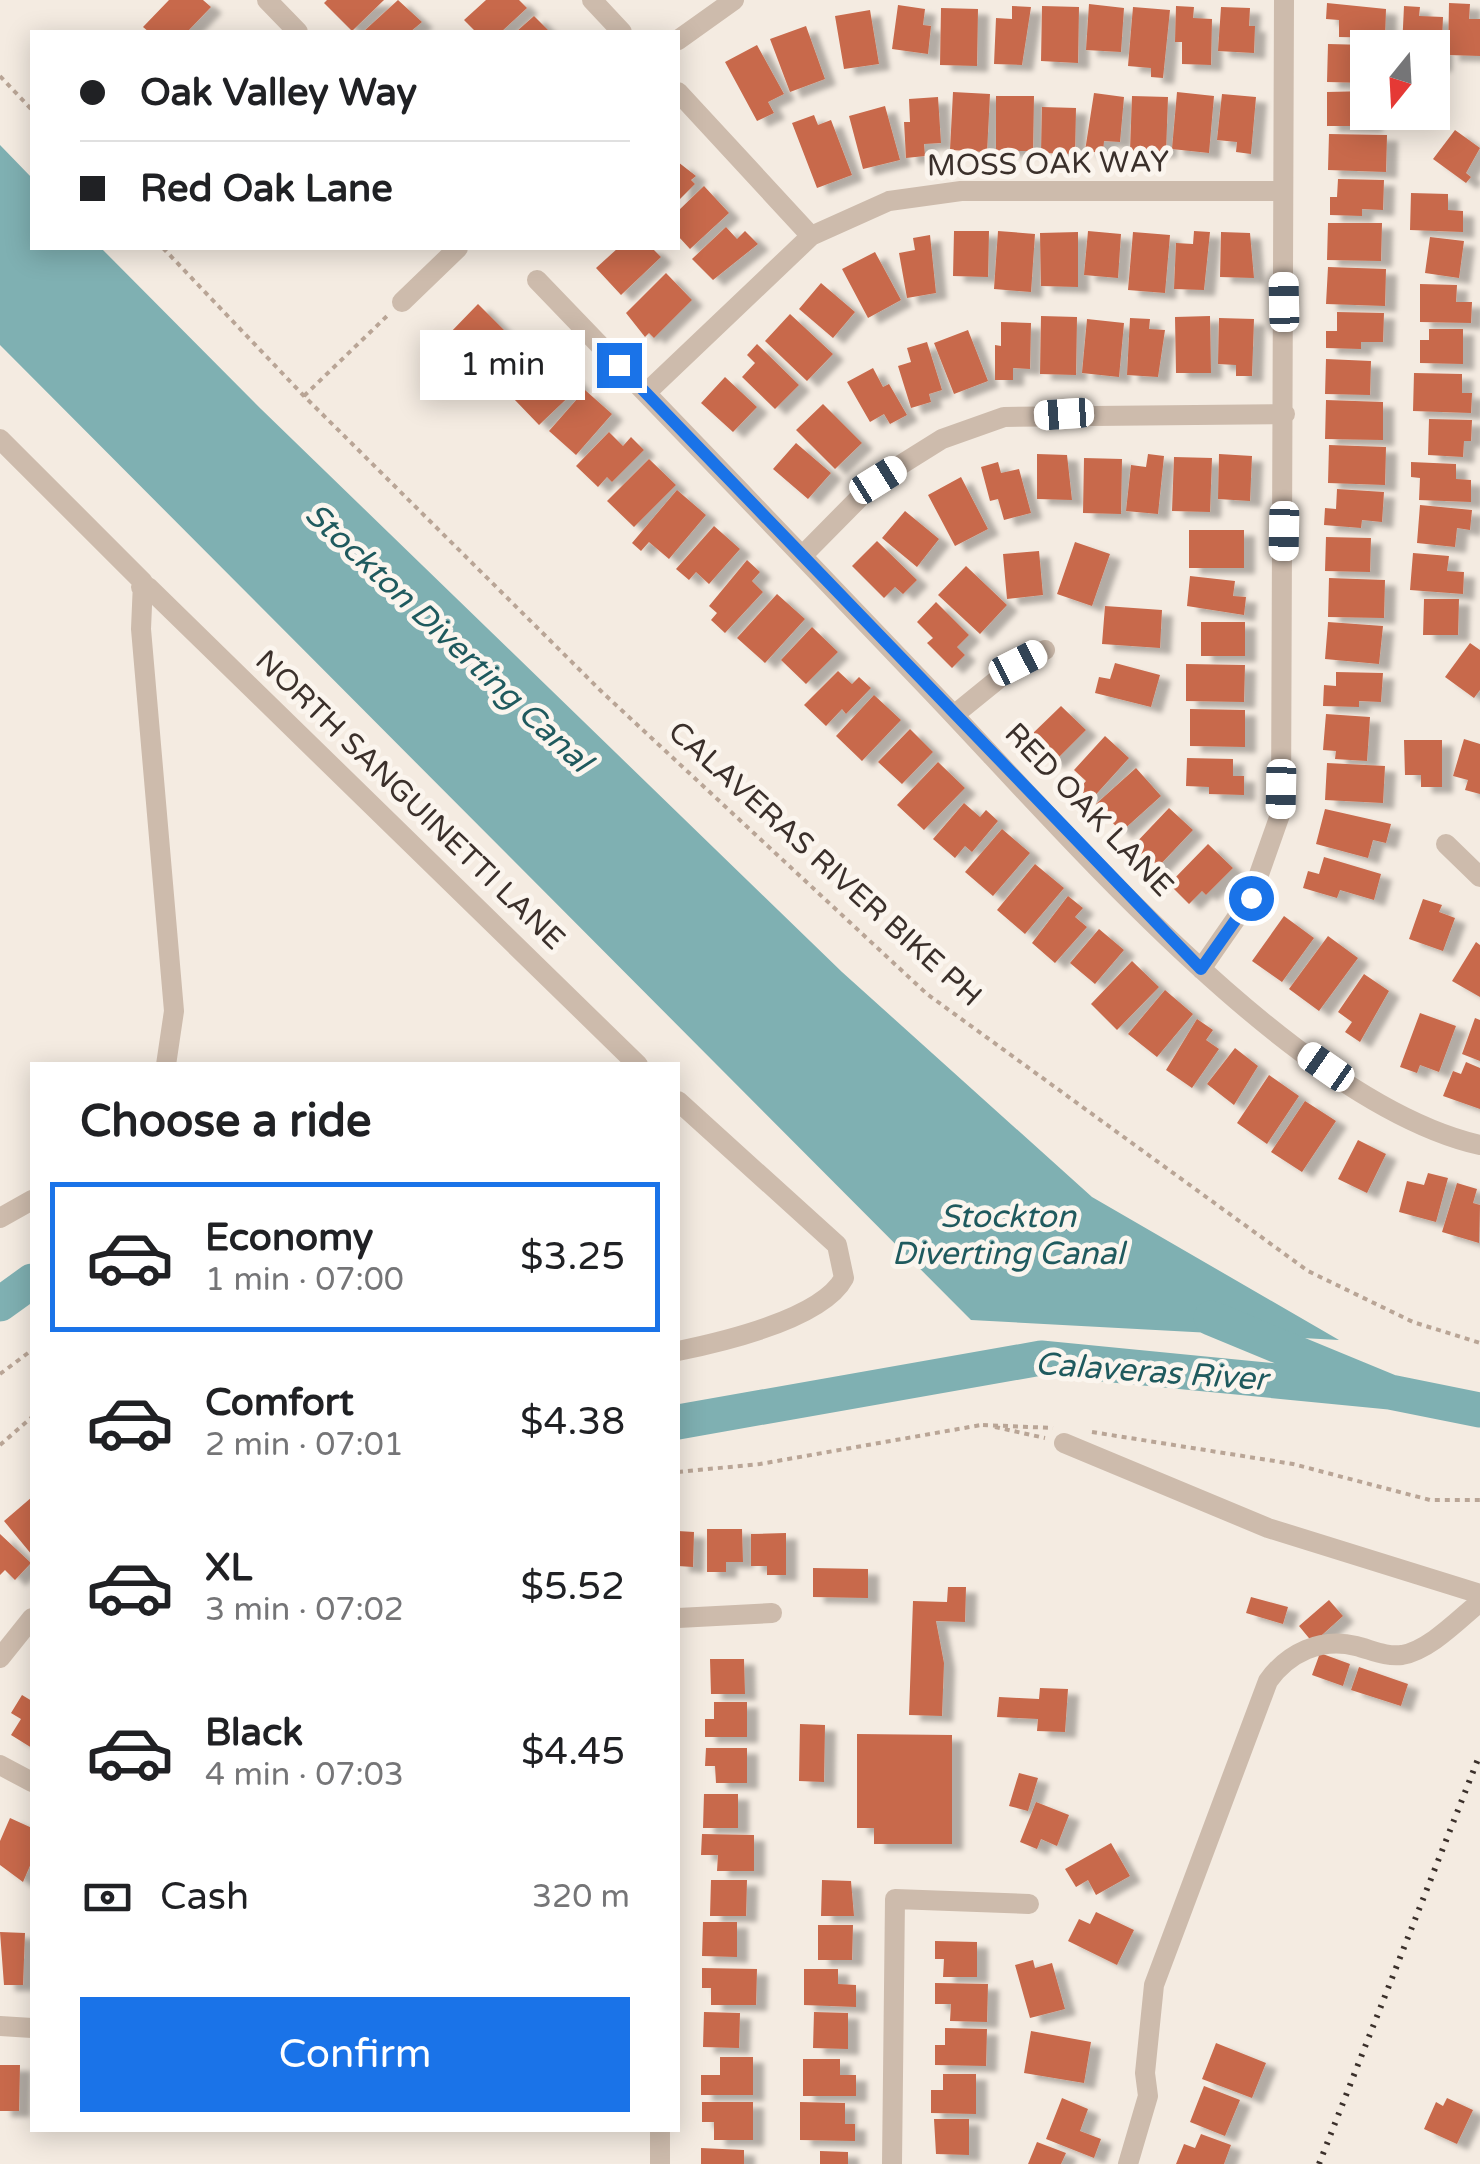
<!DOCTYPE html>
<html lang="en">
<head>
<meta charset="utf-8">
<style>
	:root { --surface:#fff; --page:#f6f6f6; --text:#202124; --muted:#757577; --line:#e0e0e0; --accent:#1a73e8 }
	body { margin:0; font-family:"Varela Round",sans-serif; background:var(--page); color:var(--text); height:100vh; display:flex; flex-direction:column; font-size:38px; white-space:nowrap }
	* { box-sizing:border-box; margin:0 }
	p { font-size:32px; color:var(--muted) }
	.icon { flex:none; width:55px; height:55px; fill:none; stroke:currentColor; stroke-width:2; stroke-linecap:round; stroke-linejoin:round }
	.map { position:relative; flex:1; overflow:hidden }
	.drawer { position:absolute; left:30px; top:1062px; width:650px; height:1070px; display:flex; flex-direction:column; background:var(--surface); border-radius:0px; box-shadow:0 5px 25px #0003 }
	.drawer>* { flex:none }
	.banner { position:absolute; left:30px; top:30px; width:650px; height:220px; border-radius:0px; box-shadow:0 5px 25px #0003; display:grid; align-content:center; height:220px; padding:0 50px; background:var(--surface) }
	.needle { width:65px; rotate:198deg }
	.fabs { position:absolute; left:1350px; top:30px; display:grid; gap:20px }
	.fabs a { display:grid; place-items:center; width:100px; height:100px; border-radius:0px; background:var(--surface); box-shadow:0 5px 25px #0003; font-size:50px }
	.end { position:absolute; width:45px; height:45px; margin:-22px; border:12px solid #1a73e8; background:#fff; box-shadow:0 0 0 5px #fff }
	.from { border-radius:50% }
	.bubble { position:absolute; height:70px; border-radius:0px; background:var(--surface); box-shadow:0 5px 25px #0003; font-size:32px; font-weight:600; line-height:70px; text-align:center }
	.car { position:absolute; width:30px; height:60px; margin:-30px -15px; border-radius:12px; box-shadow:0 0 8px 2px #0007; background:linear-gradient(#fff 24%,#345 0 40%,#fff 0 76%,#345 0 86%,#fff 0) }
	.banner b { display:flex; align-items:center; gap:35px; height:95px; font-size:38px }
	.banner b+b { border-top:2px solid var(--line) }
	.banner i { width:25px; height:25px; background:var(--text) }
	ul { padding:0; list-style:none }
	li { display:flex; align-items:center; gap:30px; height:150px; margin:0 20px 15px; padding:0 30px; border:5px solid transparent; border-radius:0px }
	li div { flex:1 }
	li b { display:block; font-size:38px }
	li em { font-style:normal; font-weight:600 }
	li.active { border-color:var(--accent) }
	li>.icon { width:90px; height:90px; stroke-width:1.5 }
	h2 { padding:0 50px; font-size:45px; line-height:120px }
	.pay { display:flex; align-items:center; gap:25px; height:110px; padding:0 50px; font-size:38px }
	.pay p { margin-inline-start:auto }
	.action { display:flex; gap:20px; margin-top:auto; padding:20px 50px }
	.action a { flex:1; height:115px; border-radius:0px; background:var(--accent); color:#fff; font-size:40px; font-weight:600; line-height:115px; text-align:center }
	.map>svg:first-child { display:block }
	.water { fill:#7fb0b2 }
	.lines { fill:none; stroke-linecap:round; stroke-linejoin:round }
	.river { stroke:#7fb0b2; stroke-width:35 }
	.building { fill:#c8694b; filter:url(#shadow) }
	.path { stroke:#b9a596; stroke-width:4; stroke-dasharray:5 5; stroke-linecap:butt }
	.minor { stroke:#cdbbac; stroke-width:20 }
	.rail { stroke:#3b302b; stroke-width:6; stroke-dasharray:2.5 8; stroke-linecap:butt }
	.route { stroke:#1a73e8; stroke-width:12 }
	.labels { text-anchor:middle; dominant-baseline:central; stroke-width:10; stroke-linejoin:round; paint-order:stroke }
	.street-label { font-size:30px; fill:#3b302b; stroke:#fbf5ee }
	.water-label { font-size:32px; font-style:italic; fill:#1f5a5e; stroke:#fbf5ee }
</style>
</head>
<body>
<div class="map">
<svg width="1480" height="2164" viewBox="0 0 1480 2164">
	<defs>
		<filter id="shadow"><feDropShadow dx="11" dy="6" stdDeviation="2.5" flood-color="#0004"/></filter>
	</defs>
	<rect width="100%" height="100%" fill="#f4ebe1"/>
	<!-- water -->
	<path class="water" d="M0,145L32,178V248H101L261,409L842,972L1092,1197L1339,1340L971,1320L0,345Z"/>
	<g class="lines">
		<!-- river -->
		<path class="river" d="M0,1304L32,1281
			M1211,1318L1390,1392L1480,1410
			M678,1422L1041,1358L1390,1392"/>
	</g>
	<!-- building -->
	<path class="building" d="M169,0H203L211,7L187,32H149L143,27Z
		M327,0H384L352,31L324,3Z
		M398,0L422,22L410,32H363Z
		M486,0H519L527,8L501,32H476L464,20Z
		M1327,3L1386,9L1385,38L1339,37V20L1326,19Z
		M1449,3L1470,4L1469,19H1480V56L1448,55Z
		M1089,4L1124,8L1121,52L1086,50Z
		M898,5L925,9L923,25L931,26L928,54L892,49Z
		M1012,6L1031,7L1022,65L994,64L996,18L1012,19Z
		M1042,6L1079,7L1078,63L1041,61Z
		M1176,6L1194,7L1193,18L1212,19L1211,65L1182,64V42H1175Z
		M1404,6L1420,7L1419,16L1443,17L1441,66L1432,65V48H1402Z
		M1133,7L1170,10L1163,78L1151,77V68L1128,66Z
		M1221,7L1250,8L1249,26H1255L1254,53L1218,51Z
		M941,8L978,9L977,66L940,65Z
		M870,10L879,64L844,69L835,16Z
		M534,16L550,32H516Z
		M806,26L825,79L790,92L770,39Z
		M1328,44L1368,45V83L1327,82Z
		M757,45L784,94L768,102L774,113L757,121L725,62Z
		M1368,91L1372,126H1327V92Z
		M953,92L990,94L987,152L950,150Z
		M1177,92L1214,96L1209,153L1172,149Z
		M1094,93L1124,97L1120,142L1104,141L1103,153L1085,151Z
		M1222,94L1256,97L1251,154L1236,152L1237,142L1217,140Z
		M996,96H1034L1033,151H996Z
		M1132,96L1168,97L1166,152L1130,151Z
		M938,97L941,143L924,144L925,156L906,158L904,122H910L909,99Z
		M885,106L900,160L863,169L849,116Z
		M1042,107L1076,108L1075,154L1041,153Z
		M814,115L818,125L831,120L852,175L817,188L792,123Z
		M1455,130L1480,148L1466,173L1471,177L1466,183L1433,159Z
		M1329,134L1387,135L1386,172L1328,170Z
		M678,162L696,176L691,180L695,184L678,201Z
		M1338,179L1384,180L1383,210L1362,209V216L1330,215V197H1337Z
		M704,186L729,213L690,249L678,236V211Z
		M1411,193L1448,194V210L1463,211V232L1410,230Z
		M1328,223H1382L1381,261L1327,260Z
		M726,227L737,239L745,231L758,244L713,280L692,259Z
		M954,231H989L988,277L953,276Z
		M998,231L1035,234L1031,292L994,289Z
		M1088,231L1121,234L1118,278L1084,275Z
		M1194,231L1210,232L1204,290L1174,289L1176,243L1193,244Z
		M1078,232V287L1041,286L1040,233Z
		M1133,232L1170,235L1165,293L1128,290Z
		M1221,232L1250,233L1254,278L1220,277Z
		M930,235L936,293L907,298L899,253L915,250L913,238Z
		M1430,237L1464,241L1459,278L1425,273Z
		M618,248H652L661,257L621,295L596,268Z
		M875,252L901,300L868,318L842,269Z
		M1328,267L1386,269L1385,306L1326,304Z
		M666,273L692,300L654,338L649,333L645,337L626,313Z
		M821,283L855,312L833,338L799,309Z
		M1420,284L1457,285L1456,302H1472L1471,323L1420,322Z
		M478,304L504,330L472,361L447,336Z
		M1337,312L1384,313L1383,342H1361V349L1326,348V331H1337Z
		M790,314L833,354L807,381L765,341Z
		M1041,316L1077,317L1076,375L1040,374Z
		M1210,316L1211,373H1176L1175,317Z
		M1130,318L1150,319L1149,329L1165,330L1158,377L1127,375Z
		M1219,318L1254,319L1252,376H1236V365L1218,364Z
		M1087,319L1124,323L1119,377L1082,373Z
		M1001,322L1031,323L1030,369L1013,368V380H995V345L1001,346Z
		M1429,329H1463V364L1420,363V340H1429Z
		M968,330L988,381L954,394L934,343Z
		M517,335L530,348L537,341L551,354L526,380L521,374L505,390L484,370Z
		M927,342L942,390L929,394L931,402L911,408L898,366L911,362L907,348Z
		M757,344L799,385L775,409L742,377L755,363L747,355Z
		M1326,359L1371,361L1370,395L1325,394Z
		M555,360L580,386L539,425L514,399Z
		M873,368L883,387L889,384L907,415L890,424L884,414L870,422L847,382Z
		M1414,373L1462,374V393H1472L1471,413L1413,411Z
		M725,377L757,407L733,432L701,403Z
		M585,390L612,414L576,455L549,431Z
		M1326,400L1383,402V440L1325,439Z
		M823,404L862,443L835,469L796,430Z
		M1429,419L1472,420L1471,441H1464L1463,457L1428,455Z
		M609,432L623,446L631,437L644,450L612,482L607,477L598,487L576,466Z
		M796,443L831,473L808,499L773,469Z
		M1329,445L1386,447L1385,485L1328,483Z
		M1037,454L1067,455L1072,500L1037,499Z
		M1148,454L1164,456L1158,514L1126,511L1131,465L1146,467Z
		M1219,454L1252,456L1250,501L1218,499Z
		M1174,457L1212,458L1210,512L1172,511Z
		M1084,458L1122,459L1121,514L1083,513Z
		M649,459L676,485L634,527L607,501Z
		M998,462L1001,473L1019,469L1031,513L1004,520L998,499L990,501L981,467Z
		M1411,462L1456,464V479L1471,480V502L1419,500L1420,478L1411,477Z
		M961,477L988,529L955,546L928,495Z
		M1337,489L1384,492L1382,522L1362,520L1361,528L1324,525L1325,508L1336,509Z
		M677,490L706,515L669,559L649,542L641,551L632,543Z
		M1420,505L1472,510L1470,530L1457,528L1455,547L1417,543Z
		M905,511L939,539L917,567L882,538Z
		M714,526L740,549L709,584L696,572L689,580L676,569Z
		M1189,530H1244V568H1189Z
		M1326,537L1371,538L1370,572L1325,571Z
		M877,541L917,580L903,594L895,587L884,598L852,566Z
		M1075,542L1110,554L1092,606L1057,594Z
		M1039,551L1043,595L1007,599L1003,554Z
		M1413,553L1449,556L1447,571L1464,572L1463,594L1410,590Z
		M747,560L760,572L752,581L763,592L725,633L711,620L717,613L709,606Z
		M966,566L1007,605L980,634L938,595Z
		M1190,576L1235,581L1233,596L1246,597L1244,615L1187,606Z
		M1329,578L1385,580L1384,618L1328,617Z
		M777,594L805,619L765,663L737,638Z
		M1424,599H1459L1458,635H1423Z
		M936,602L969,635L957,647L965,655L952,668L927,643L933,638L917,622Z
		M1105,606L1162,610L1160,648L1102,644Z
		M1201,622H1245V656H1201Z
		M1328,622L1383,626L1379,664L1325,659Z
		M812,627L838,652L806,684L781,660Z
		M1470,643L1480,650V690L1474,698L1445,677Z
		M1115,663L1160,675L1151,707L1095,693L1099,677L1110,679Z
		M1186,664L1245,665L1244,702L1186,701Z
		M838,671L852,684L859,677L871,688L846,714L842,709L826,726L804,705Z
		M1336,672L1383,673L1381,702L1359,701V707L1323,706L1324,685L1336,686Z
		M874,695L901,720L862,761L836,736Z
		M1061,706L1086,730L1053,763L1028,738Z
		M1190,709L1245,710V747L1190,746Z
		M1326,714L1370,717L1367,761L1335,759L1336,751L1323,750Z
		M910,729L933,752L902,784L878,762Z
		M1105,736L1129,758L1090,801L1078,790L1086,781L1074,770Z
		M1464,739L1480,744V794L1465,790L1468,780L1453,776Z
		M1404,740H1442V787H1421V775H1405Z
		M1187,758L1233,759V776H1244V795L1209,794V787L1186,786Z
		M938,762L965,788L924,830L897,805Z
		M1327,763L1385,766L1383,803L1325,800Z
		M1136,768L1161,796L1121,832L1096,804Z
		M964,803L980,817L986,810L998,821L972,852L965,846L955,858L933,839Z
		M1169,808L1193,830L1156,869L1132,847Z
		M1325,809L1391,824L1386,843L1373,840L1368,858L1316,844Z
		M1002,829L1030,853L993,896L965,872Z
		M1208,844L1233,868L1206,895L1202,891L1189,904L1169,884Z
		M1324,857L1381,874L1374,900L1340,890L1337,898L1303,888L1308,871L1319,874Z
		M1035,864L1064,888L1025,934L997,910Z
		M1068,896L1083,908L1075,917L1087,927L1055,963L1032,943Z
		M1423,899L1442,905L1439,912L1455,918L1443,951L1409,939Z
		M1284,916L1314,938L1282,982L1252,961Z
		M1099,929L1124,950L1095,984L1070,963Z
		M1328,936L1358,958L1319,1011L1289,989Z
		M1476,942L1480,945V997L1452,981Z
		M1132,961L1159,987L1117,1030L1091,1004Z
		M1364,974L1389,991L1360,1042L1345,1032L1352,1022L1338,1012Z
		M1165,990L1193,1014L1157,1057L1128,1034Z
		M1420,1013L1456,1026L1439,1072L1420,1065L1417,1073L1400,1067Z
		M1475,1018L1480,1020V1061L1462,1054Z
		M1197,1019L1213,1030L1206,1040L1219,1049L1192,1088L1166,1070Z
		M1235,1048L1258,1066L1234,1105L1207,1084Z
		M1466,1062L1480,1068V1109L1443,1096L1453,1071L1461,1074Z
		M1269,1075L1299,1096L1267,1144L1237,1123Z
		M1305,1101L1336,1121L1302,1172L1271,1152Z
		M1358,1140L1386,1154L1367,1193L1338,1179Z
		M1428,1173L1448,1178L1436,1222L1399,1212L1407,1181L1424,1185Z
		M1457,1183L1477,1189L1473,1203L1480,1205L1479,1243L1442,1232Z
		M32,1497V1555L4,1521Z
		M707,1529H742L743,1562H726V1572H707Z
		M678,1531L694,1532L693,1567L678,1566Z
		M786,1533V1575H767V1566H751V1534Z
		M0,1534L31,1563L15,1580L5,1570L0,1575Z
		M813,1568L868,1569V1598L813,1597Z
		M948,1587H966L965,1622L936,1621L944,1663L942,1716L909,1715L913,1601L947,1602Z
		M1251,1597L1288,1607L1283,1624L1246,1613Z
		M1329,1600L1343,1616L1313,1643L1299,1626Z
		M1320,1653L1350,1664L1343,1686L1312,1675Z
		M710,1659H744L745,1694H711Z
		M1359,1667L1408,1684L1401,1706L1351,1690Z
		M1040,1688L1068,1689L1065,1732L1037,1731L1038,1719L997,1717L999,1697L1039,1699Z
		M22,1695L32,1701V1748L11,1735L21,1719L11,1713Z
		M714,1702H747V1737H705V1719H714Z
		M800,1724L825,1725L824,1782L799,1781Z
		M857,1734L952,1735V1844H874V1828H857Z
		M706,1748H747V1783H716L715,1766H705Z
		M1019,1773L1038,1778L1028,1811L1009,1806Z
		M704,1794H738V1828H703Z
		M1036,1802L1069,1815L1057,1846L1041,1839L1037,1849L1020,1842Z
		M10,1818L32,1828V1861L23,1882L0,1865V1841Z
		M702,1834L754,1835V1871H717L718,1855H701Z
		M1111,1843L1130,1876L1096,1895L1088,1880L1076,1887L1065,1869Z
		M711,1880H747L746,1916H710Z
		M822,1880L851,1881L854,1916H821Z
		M1096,1912L1134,1930L1117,1965L1068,1941L1079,1919L1090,1924Z
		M703,1922H737V1957L702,1956Z
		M818,1925H853L852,1960H818Z
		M0,1932L25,1933L23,1985H4Z
		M935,1941L977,1942V1977H943L944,1959H935Z
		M1033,1960L1035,1968L1052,1963L1065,2009L1030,2018L1015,1965Z
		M702,1968L757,1969L756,2005H711V1988H702Z
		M804,1969H838V1984L856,1985V2007L804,2005Z
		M935,1983L988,1984L987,2022L950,2021L951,2004H935Z
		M704,2012L740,2013L739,2048L703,2047Z
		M814,2012L848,2013V2049L813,2048Z
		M945,2028L987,2029L986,2066L935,2065V2045H945Z
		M1031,2031L1091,2042L1084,2083L1024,2073Z
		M1216,2043L1266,2063L1252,2098L1202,2079Z
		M720,2057H753V2095H701V2075H720Z
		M803,2059H840V2075H856V2096H803Z
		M0,2065H20L19,2111H0Z
		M943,2074H976V2114L931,2113V2090H943Z
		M1204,2086L1240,2100L1225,2136L1190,2122Z
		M1062,2098L1088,2109L1080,2131L1101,2139L1094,2158L1046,2139Z
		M1447,2098L1473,2110L1457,2144L1424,2129L1436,2102L1443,2106Z
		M702,2102H753V2140H714V2122H702Z
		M800,2102L845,2103V2124H855V2141L800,2140Z
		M934,2119H969V2155L936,2154Z
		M1201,2134L1231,2145L1224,2164H1176L1184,2144L1195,2148Z
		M1037,2142L1066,2153L1061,2164H1028Z
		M701,2148L744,2150V2164H701Z
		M820,2151L848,2152V2164H820Z"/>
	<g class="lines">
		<!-- path -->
		<path class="path" d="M0,76L32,110
			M163,248L304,396L602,692L927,994L1308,1271L1413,1322L1480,1343
			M304,396L387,316
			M0,1374L32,1350
			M983,1425L1053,1428
			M995,1427L1045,1438
			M1092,1432L1293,1464L1430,1500H1480
			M0,1445L32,1417
			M678,1472L760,1464L981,1425"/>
		<!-- minor -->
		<path class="minor" d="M267,0L298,32
			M592,0L622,32
			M678,40L734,0
			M678,92L811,236
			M537,280C669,416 800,554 931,691C1062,828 1294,1103 1480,1145
			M402,302L458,248
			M646,393L811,236L889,201L961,191H1282
			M0,439L143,582L141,629L174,1011L166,1065
			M802,556L878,479L942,439L1004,417L1285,414
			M141,587H148L638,1065
			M954,715L1018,663L1045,650
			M1446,844L1480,877
			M1201,969L1251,897L1281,812L1284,0
			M678,1101L837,1245L844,1278C822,1319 722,1342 678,1351
			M0,1218L32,1200
			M1064,1443L1268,1528L1480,1594
			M678,1618L772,1613
			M0,1658L32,1618
			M0,1765L32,1782
			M0,2026L32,2028
			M660,2164V2130
			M892,2164L895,1899L1029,1904
			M1128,2164L1148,2096L1145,2073L1154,1985L1268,1681C1288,1653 1321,1637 1356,1646C1372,1650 1386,1657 1402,1655C1430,1650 1459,1619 1480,1602"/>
		<!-- rail -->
		<path class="rail" d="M1319,2164L1480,1754"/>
	</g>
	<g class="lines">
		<!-- route -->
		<path class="route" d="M619,365L1201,969L1251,898"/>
	</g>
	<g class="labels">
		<!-- street labels -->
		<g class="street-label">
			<text transform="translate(1048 164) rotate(-1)">MOSS OAK WAY</text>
			<text transform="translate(410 800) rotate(44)">NORTH SANGUINETTI LANE</text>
			<text transform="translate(1089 810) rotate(46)">RED OAK LANE</text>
			<text transform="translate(825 864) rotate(42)">CALAVERAS RIVER BIKE PH</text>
		</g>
		<!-- water labels -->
		<g class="water-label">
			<text transform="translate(448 638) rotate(43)">Stockton Diverting Canal</text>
			<text x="1008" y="1217">Stockton<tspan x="1008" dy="37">Diverting Canal</tspan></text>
			<text transform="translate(1151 1372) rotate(4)">Calaveras River</text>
		</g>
	</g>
</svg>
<div class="fabs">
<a><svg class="needle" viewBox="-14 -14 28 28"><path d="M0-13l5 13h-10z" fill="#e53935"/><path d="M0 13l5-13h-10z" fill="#757577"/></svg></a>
</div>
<i class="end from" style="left:1251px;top:898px"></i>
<i class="end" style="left:619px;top:365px"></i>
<div class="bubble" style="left:420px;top:330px;width:165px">1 min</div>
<i class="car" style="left:1284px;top:302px;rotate:359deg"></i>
<i class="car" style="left:1064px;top:414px;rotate:266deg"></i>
<i class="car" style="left:878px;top:480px;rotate:58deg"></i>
<i class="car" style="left:1284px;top:531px;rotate:181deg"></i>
<i class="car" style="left:1018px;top:663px;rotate:63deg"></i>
<i class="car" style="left:1281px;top:789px;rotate:181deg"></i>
<i class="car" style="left:1326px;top:1067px;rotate:305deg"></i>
<div class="banner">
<b><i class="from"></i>Oak Valley Way</b>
<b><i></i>Red Oak Lane</b>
</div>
<section class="drawer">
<h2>Choose a ride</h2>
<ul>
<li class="active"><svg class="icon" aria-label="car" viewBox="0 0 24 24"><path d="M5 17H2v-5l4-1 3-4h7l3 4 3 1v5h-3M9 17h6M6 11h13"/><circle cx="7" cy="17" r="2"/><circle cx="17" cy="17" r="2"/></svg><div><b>Economy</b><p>1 min · 07:00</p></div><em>$3.25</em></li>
<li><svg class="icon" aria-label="car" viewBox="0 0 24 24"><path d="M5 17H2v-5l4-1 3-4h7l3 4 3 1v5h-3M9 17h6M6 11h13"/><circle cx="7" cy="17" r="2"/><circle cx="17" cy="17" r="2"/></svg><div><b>Comfort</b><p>2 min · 07:01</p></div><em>$4.38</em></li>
<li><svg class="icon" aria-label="car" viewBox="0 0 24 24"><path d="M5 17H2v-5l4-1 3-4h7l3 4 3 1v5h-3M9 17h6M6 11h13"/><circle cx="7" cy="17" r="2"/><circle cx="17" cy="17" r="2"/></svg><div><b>XL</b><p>3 min · 07:02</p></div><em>$5.52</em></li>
<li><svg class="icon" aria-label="car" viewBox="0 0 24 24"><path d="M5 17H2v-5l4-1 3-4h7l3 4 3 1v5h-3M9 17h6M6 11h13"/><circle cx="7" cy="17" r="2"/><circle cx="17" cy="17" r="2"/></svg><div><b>Black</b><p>4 min · 07:03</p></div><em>$4.45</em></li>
</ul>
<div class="pay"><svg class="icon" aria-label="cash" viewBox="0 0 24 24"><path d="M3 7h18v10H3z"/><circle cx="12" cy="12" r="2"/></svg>Cash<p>320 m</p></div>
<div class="action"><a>Confirm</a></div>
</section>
</div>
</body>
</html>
